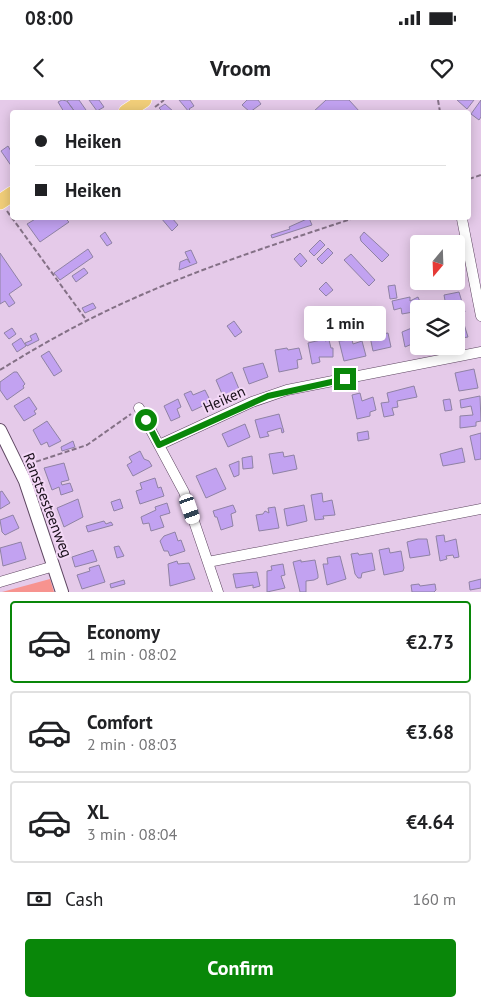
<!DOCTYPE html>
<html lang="en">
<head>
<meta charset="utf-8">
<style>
	:root { --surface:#fff; --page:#f2f2f2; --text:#202124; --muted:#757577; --line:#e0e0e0; --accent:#098709 }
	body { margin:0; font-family:"PT Sans",sans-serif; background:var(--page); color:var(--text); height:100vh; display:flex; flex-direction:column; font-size:19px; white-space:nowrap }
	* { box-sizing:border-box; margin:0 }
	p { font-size:16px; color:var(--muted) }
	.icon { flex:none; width:28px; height:28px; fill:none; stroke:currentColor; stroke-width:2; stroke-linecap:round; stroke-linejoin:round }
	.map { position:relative; height:492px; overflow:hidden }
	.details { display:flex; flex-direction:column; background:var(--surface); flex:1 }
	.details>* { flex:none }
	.banner { position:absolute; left:10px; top:10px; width:461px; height:110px; border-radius:5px; box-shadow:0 2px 12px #0003; display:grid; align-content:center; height:110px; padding:0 25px; background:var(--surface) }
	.needle { width:32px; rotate:199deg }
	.fabs { position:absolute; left:410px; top:135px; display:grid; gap:10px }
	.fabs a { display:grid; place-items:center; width:55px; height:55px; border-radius:5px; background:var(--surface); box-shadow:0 2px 12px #0003; font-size:25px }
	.end { position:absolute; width:22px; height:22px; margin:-11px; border:6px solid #098709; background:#fff; box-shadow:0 0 0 2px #fff }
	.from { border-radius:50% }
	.bubble { position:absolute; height:35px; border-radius:5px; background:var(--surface); box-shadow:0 2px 12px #0003; font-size:16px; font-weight:700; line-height:35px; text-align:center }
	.car { position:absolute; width:15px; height:30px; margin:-15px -8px; border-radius:6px; box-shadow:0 0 4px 1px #0007; background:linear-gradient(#fff 24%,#345 0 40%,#fff 0 76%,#345 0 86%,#fff 0) }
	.banner b { display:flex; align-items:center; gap:18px; height:48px; font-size:19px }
	.banner b+b { border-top:1px solid var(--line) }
	.banner i { width:12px; height:12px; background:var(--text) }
	ul { padding:9px 0 0; list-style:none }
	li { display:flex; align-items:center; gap:15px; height:82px; margin:0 10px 8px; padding:0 15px; border:2px solid var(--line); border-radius:5px }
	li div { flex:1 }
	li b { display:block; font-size:19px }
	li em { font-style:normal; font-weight:700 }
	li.current { border-color:var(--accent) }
	li>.icon { width:45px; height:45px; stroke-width:1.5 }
	.pay { display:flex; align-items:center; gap:12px; height:55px; padding:0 25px; font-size:19px }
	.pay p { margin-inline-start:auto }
	.primary-button { display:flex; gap:10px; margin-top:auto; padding:10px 25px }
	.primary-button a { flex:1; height:58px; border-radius:5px; background:var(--accent); color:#fff; font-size:20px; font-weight:700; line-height:58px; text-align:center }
	.status { display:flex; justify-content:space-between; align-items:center; height:35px; padding:0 25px; background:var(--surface); direction:ltr }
	.status svg { height:14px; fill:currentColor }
	header { display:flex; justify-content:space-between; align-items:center; height:65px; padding:0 25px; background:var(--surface); font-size:22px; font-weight:700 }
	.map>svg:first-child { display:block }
	.green { fill:#f7938f }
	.building { fill:#c2a2f1; stroke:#8f82a4 }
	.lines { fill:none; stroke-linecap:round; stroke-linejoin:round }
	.minor-casing { stroke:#5d4560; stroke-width:11 }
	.tertiary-casing { stroke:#5d4560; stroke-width:14 }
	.primary-casing { stroke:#fff; stroke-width:16 }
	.path { stroke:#847186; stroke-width:2; stroke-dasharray:5 2.5; stroke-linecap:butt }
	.minor { stroke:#fff; stroke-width:10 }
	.tertiary { stroke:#fff; stroke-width:12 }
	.primary { stroke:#f1ce79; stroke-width:15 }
	.route { stroke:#098709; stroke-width:6 }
	.labels { text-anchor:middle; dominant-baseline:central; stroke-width:4; stroke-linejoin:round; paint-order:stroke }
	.street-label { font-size:15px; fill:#170e18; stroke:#f3d7f6 }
</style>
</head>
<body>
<div class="status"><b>08:00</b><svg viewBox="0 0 49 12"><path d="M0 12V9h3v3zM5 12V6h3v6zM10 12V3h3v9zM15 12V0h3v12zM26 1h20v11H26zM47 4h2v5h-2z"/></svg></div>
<header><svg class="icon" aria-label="back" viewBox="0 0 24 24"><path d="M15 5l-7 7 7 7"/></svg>Vroom<svg class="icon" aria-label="heart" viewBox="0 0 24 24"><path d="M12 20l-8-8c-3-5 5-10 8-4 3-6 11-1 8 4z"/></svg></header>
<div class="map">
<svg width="481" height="492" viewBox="0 0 481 492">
	<rect width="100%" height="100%" fill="#e5cae9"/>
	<!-- green -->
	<path class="green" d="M50,479L54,492H2Z"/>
	<!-- building -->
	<path class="building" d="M62,0L67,1L75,12H64L58,2Z
		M69,0H79L86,10L84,12H75L67,1Z
		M89,0H99L104,7L97,11Z
		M179,0H190L194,6L189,9L191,11L189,12Z
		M247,0H258L261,4L250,12L242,5Z
		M326,0H349L360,12H313Z
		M457,0H474L467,9Z
		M481,0V17L479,20L471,14Z
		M165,4L174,12H163L159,8Z
		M8,46L12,53V67L1,51Z
		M37,118H65L69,122L40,142L27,124Z
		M161,118H172L178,125L172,131Z
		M309,118L312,125L272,138L271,135L290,129L289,127Z
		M105,132L112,143L107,146L100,136Z
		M364,132L389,155L382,162L361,141L360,137Z
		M451,137L452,144H436L435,139Z
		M320,140L325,145L314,156L309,151Z
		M328,148L333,153L322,164L317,159Z
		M88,149L93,157L60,180L54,173Z
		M191,150L197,163L179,170L180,162L187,159L190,163L185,152Z
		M0,153L22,185L9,194L15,203L9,207L5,201L0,204Z
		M300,153L307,161L301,167L294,159Z
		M351,154L375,180L369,186L344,160Z
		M84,168L88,173L76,182L72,176Z
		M436,181H452V185L437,187Z
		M326,182L333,190L326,196L319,189Z
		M395,185L397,198L390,199L388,186Z
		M459,192L465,212L456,213V209H444L446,206L444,195Z
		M410,197V201L418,197L423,209L416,211L415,206H412L413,212L402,214L401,208L394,210L392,201Z
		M93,203L96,208L85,213L82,208Z
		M358,207L361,222L357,223L354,208Z
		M234,221L242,232L235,237L227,226Z
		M463,221L468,237L456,239V222Z
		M419,225V241L405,247L402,232Z
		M12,228L16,234L9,239L4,233Z
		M375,231L376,235L388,233L391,247L373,251L369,232Z
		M36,233L39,240L27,246L25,243L32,240L30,236Z
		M21,238L26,246L17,252L12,244Z
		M325,239V241L329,240L331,248H333V257H319L320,262L312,264L308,243Z
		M352,240L353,244L362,241L366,256L344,261L339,241Z
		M287,248L288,250L299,248L302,259L297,260L298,268L279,272L275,250Z
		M49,251L62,271L54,276L41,256Z
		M263,263L268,277L249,284L243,268Z
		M474,269L478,288L459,291L455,273Z
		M14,272H17L25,284L23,286L24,288L7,300L0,290V282Z
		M232,272L239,289L223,296L216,280Z
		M414,286L417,297L397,301L398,307L392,308L394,315L384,317L381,303L389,302L387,293Z
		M205,290L211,302L192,311L184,294L191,291L193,295Z
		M360,293L362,301L373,297L376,310L370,312V316L357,319L352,295Z
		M480,296L481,321L476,322V326L460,328V316L473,315L471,306L461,308L460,300Z
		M29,297L37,309L34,311L36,314L24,321L14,306Z
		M178,299L181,307L177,309L180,317L171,321L164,306Z
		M450,299L452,310L445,311L443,300Z
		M279,314L284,332L282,333L281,328L267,332L269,336L260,338L255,320Z
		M47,321L61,341L49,347L47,342L41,345L33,330Z
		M245,324L250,337L228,347L222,334Z
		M368,331L369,339L358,341L357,333Z
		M481,333V359L475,360L470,336Z
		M73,341L75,347L62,351L61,347Z
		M462,348L465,362L443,366L440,354Z
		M140,351L144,359L149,361L152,366L133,376L127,365L132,362L129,357Z
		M283,352L284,357L294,355L297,369L273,374L269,354Z
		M252,356L253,368L243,369L242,358Z
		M239,361V375L234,377L229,365Z
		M64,363L69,380L61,382L62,385L70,383L73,391L61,395L59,387L52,390L44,368Z
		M216,368L226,389L206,398L196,376Z
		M155,378L158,388L161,387L164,396L140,404L136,391L142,389L140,383Z
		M2,391L10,403L0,409V392Z
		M322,393L323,402L332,400L335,415L323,416L324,419L315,420L311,395Z
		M78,399L83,417L64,427L57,408Z
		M120,399L123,408L114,411L111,402Z
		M167,403L170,413L160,416L164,427L151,431L149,423L143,424L141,417L156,410L155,407Z
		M233,405L236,412L231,414L233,426L221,430L217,417H215L213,411Z
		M304,405L307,421L287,426L284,409Z
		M275,407L279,428L259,431L256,415L263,414L265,411L269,413L268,408Z
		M13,415L19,428L5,435L2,432L0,420Z
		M104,421L106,424L111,422L113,425L88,432L86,426Z
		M175,432L178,441L181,440L185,451L170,456L168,451H164L160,441L164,436Z
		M444,435L445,442L456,439L459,457L454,458L453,455L446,456L447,459L440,461L436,436Z
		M418,439H427L430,455L410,458L407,442Z
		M21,442L26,459L3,466L0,448Z
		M119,446L124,456L117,458L114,447Z
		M389,448L390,453L401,451L404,468L403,471L384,475L379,450Z
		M93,450L97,461L75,467L72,457Z
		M358,453L359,455L372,453L375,470L362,473L361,478H358L355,474L351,454Z
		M340,456L346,479L327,485L323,464H328L327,458Z
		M301,460V462L315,460L318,475V478L314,480L306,481V492H300L293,462Z
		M177,461L178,464L189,463L195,479L170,486L168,464Z
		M283,464L285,475L281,476L285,488L267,492V471L272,470L271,466Z
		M99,465L105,482L82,489L77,475L90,471L89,468Z
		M257,472L260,486L253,488V485L236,488L233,474Z
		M481,479V488L470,490L469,482Z
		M124,480L125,484L111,488L110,484Z
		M419,484L420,486L435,484L436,490L434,492H412L411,485Z"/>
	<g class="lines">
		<!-- minor casing -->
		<g class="minor-casing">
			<path id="minor" d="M462,119L481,216
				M139,308L184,392L218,492
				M159,345L252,302L287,290L481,252
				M208,462L481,409
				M0,482L54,466"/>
		</g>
		<!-- tertiary casing -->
		<g class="tertiary-casing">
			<path id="tertiary" d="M0,330L25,381L62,492"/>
		</g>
		<!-- primary casing -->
		<g class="primary-casing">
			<path id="primary" d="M126,12L144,0
				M0,102L12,94"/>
		</g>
		<!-- path -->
		<path class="path" d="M438,0L440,12
			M155,7L164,0
			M469,79L481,75
			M7,111L87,221
			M0,270C42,244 85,220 130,200C203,167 279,143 354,118
			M29,364L87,345L131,314"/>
		<!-- minor -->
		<use href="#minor" class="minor"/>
		<!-- tertiary -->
		<use href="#tertiary" class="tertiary"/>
		<!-- primary -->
		<use href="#primary" class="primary"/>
	</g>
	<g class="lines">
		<!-- route -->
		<path class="route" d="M146,320L159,345L268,296L345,279"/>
	</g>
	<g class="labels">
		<!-- street labels -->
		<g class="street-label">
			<text transform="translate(224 299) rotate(-24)">Heiken</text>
			<text transform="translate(48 405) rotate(69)">Ranstsesteenweg</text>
		</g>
	</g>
</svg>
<div class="fabs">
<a><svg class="needle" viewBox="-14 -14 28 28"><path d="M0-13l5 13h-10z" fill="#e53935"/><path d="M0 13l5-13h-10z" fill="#757577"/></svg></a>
<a><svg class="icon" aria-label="layers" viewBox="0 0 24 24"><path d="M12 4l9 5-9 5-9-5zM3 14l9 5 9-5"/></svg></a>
</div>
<i class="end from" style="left:146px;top:320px"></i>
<i class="end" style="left:345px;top:279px"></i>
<div class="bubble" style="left:304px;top:206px;width:82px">1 min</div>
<i class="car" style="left:190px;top:409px;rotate:161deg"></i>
<div class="banner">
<b><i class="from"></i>Heiken</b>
<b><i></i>Heiken</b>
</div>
</div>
<section class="details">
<ul>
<li class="current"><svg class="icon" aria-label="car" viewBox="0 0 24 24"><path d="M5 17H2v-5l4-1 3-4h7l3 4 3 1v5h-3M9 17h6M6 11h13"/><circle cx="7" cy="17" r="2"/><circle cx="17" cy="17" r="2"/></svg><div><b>Economy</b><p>1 min · 08:02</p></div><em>€2.73</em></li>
<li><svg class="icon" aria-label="car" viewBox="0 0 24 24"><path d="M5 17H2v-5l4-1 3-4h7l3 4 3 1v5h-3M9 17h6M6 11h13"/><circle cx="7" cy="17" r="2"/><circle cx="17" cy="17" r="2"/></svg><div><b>Comfort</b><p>2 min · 08:03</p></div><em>€3.68</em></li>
<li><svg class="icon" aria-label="car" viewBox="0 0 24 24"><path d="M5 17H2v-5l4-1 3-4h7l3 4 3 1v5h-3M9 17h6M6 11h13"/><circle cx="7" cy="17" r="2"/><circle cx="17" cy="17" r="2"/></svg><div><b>XL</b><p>3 min · 08:04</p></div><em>€4.64</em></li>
</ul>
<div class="pay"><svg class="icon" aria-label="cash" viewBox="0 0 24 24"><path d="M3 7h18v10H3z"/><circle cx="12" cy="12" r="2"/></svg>Cash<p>160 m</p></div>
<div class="primary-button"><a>Confirm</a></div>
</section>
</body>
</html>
